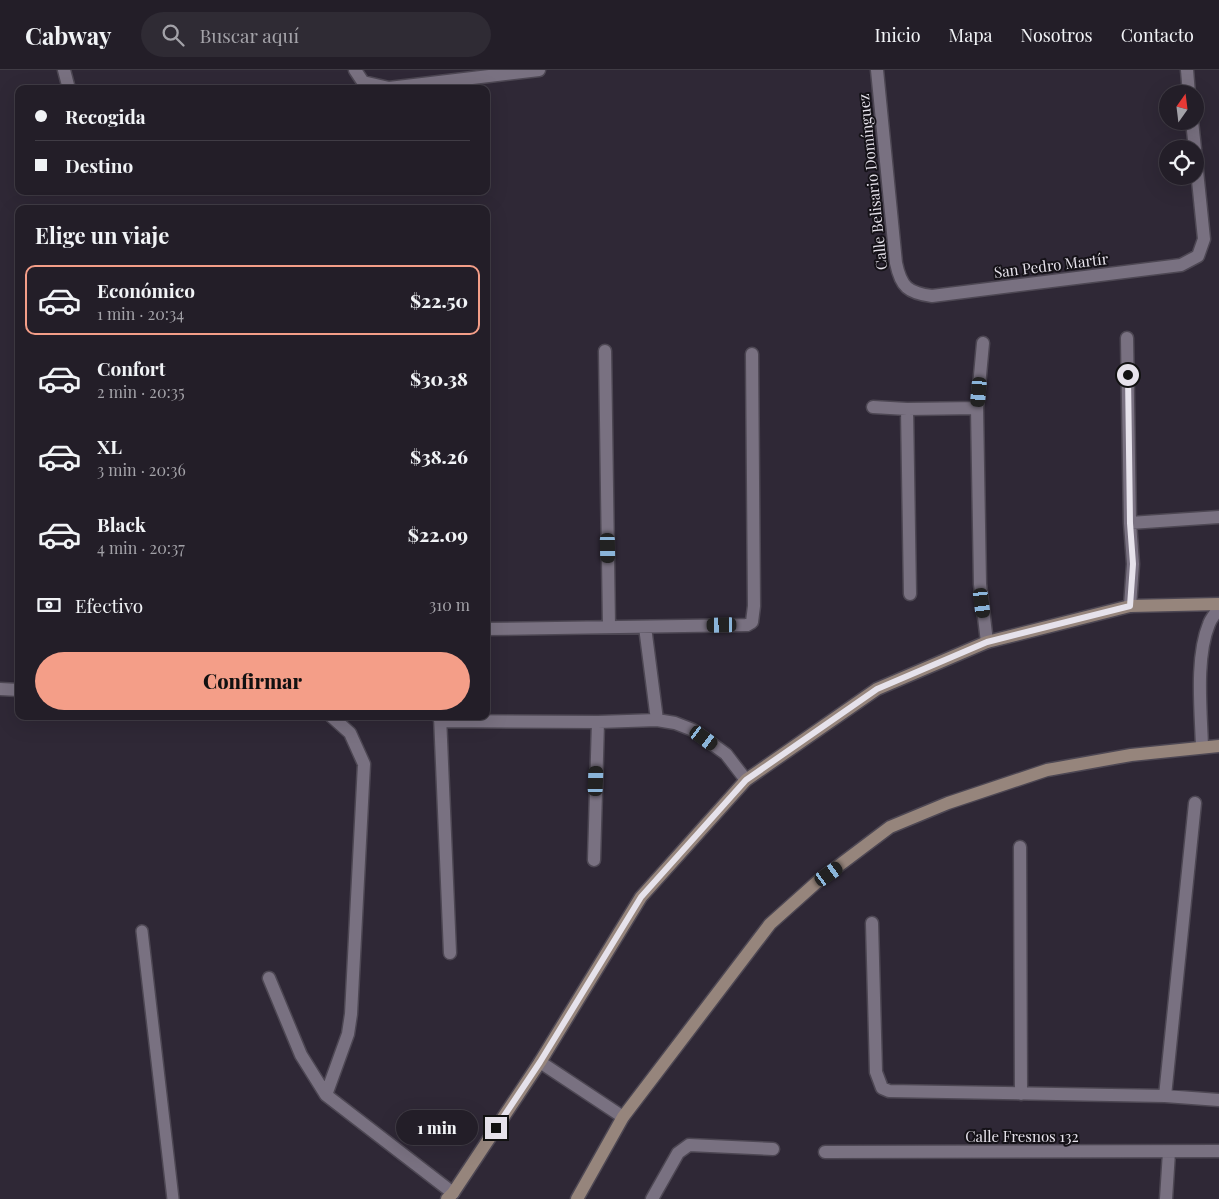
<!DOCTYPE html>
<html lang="es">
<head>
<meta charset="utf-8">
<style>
	:root { --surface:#231e28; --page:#2f2b34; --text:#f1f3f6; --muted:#a3a2a8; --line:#403c45; --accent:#f49e88 }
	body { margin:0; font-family:"Playfair Display",serif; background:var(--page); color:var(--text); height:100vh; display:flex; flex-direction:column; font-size:19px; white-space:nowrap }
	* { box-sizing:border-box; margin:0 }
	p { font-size:16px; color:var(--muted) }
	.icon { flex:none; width:28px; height:28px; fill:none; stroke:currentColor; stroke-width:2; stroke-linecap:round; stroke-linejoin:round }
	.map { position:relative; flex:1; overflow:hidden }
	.side { position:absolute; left:15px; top:135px; width:475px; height:515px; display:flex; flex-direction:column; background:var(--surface); border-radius:10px; box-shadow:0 5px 20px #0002,0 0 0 1px var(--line) }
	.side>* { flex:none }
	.banner { position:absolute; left:15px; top:15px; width:475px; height:110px; border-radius:10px; box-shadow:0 5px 20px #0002,0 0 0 1px var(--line); display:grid; align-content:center; height:110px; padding:0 20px; background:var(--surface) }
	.needle { width:32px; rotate:14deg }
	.fabs { position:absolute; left:1159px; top:15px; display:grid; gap:10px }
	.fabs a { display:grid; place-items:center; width:45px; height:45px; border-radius:50%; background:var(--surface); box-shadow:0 5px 20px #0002,0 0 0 1px var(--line); font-size:25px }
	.end { position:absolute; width:22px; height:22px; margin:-11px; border:6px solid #e6e2eb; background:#111; box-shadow:0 0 0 2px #111 }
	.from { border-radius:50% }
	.bubble { position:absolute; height:35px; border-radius:18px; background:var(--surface); box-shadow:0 5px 20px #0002,0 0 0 1px var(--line); font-size:16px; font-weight:800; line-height:35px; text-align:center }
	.car { position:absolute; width:15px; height:30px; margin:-15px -8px; border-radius:6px; box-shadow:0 0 4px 1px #0007; background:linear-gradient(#222 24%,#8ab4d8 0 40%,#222 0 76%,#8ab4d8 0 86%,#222 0) }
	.banner b { display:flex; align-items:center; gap:18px; height:48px; font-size:19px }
	.banner b+b { border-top:1px solid var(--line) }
	.banner i { width:12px; height:12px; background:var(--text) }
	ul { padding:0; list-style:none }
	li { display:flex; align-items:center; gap:15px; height:70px; margin:0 10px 8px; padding:0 10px; border:2px solid transparent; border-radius:10px }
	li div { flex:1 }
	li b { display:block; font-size:19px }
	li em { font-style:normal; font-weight:800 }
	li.current { border-color:var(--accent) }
	li>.icon { width:45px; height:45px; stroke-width:1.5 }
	h2 { padding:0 20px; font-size:22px; line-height:60px }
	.pay { display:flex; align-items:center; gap:12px; height:55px; padding:0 20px; font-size:19px }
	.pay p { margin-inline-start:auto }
	.action { display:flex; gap:10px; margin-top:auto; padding:10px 20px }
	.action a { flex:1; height:58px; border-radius:30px; background:var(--accent); color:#111; font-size:20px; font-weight:800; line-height:58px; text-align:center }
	header { display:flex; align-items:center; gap:30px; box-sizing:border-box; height:70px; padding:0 25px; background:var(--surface); border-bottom:1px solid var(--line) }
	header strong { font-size:24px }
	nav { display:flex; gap:28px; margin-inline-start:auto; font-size:18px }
	.search { width:350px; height:45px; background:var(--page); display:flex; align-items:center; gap:12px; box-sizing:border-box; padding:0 18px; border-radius:28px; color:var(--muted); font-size:19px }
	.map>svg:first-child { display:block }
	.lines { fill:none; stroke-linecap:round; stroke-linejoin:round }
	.service-casing { stroke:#4d4753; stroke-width:14 }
	.minor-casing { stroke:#4d4753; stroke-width:15 }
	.secondary-casing { stroke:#4d4753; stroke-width:15 }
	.service { stroke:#797181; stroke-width:11 }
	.minor { stroke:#797181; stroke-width:12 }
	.secondary { stroke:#96857c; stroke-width:12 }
	.route { stroke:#e6e2eb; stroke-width:6 }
	.labels { text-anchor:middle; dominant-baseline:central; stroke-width:4; stroke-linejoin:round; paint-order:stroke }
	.street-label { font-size:15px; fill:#e6e2eb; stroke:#151218 }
</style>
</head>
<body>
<header>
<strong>Cabway</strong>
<div class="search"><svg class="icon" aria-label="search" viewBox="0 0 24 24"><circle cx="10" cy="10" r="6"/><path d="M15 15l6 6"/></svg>Buscar aquí</div>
<nav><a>Inicio</a><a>Mapa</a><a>Nosotros</a><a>Contacto</a></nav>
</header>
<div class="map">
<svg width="1219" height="1129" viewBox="0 0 1219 1129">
	<rect width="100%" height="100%" fill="#2f2836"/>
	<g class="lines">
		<!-- service casing -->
		<g class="service-casing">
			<path id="service" d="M142,861L173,1129"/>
		</g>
		<!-- minor casing -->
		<g class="minor-casing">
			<path id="minor" d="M64,0L69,19
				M355,0L363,12L389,18L539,0
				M877,0L896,193C901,217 908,223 932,226L1181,195L1198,186L1204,169L1195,81
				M1187,0L1189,24
				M1192,51L1195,79
				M1127,268L1130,453L1133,494L1130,536
				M983,273L977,338L980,514L987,572
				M605,281L609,556
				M873,337L907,339L977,338
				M907,339L910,524
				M1130,453L1219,447
				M645,557L657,650
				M486,559L747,555L752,552L754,536L752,284
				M0,619L19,620
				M440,646L450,883
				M440,651L598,652L657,650L675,653L693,660L726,684L746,710
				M1202,677C1201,641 1195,588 1209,554C1211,548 1216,543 1219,538
				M1020,777L1021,1024
				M594,790L598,652
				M872,853L876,1002L882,1018L889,1021L1165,1026L1219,1030
				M269,908L301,985L326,1025L453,1123
				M540,992L623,1047
				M326,1025L348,964L351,944L364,694L350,663L331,646
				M1165,1026L1195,733
				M825,1082L1219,1081
				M652,1129L678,1083L689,1075L773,1079
				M1166,1129L1169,1082"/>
		</g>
		<!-- secondary casing -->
		<g class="secondary-casing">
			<path id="secondary" d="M447,1129L453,1123L540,992L641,827L746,710L877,619L987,572L1130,536L1219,534
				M577,1129L623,1047L770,854L817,812L890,757L948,733L1047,700L1131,685L1219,676"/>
		</g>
		<!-- service -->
		<use href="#service" class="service"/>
		<!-- minor -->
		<use href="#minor" class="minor"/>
		<!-- secondary -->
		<use href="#secondary" class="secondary"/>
	</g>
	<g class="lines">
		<!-- route -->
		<path class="route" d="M496,1058L540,992L641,827L746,710L877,619L987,572L1130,536L1133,494L1130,453L1128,305"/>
	</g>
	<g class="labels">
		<!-- street labels -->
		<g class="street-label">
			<text transform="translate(872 112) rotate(-96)">Calle Belisario Domínguez</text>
			<text transform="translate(1051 195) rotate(-7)">San Pedro Martír</text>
			<text x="1022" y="1066">Calle Fresnos 132</text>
		</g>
	</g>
</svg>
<div class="fabs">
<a><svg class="needle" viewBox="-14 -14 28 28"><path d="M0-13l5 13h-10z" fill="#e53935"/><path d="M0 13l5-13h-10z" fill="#a3a2a8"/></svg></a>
<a><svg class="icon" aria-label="locate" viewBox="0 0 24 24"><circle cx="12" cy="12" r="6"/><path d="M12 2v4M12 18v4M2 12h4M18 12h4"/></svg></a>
</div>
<i class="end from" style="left:1128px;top:305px"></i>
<i class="end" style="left:496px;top:1058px"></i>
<div class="bubble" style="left:396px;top:1040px;width:82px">1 min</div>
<i class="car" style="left:979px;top:322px;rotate:185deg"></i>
<i class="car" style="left:608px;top:478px;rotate:179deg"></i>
<i class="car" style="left:982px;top:533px;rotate:173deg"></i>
<i class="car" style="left:722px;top:555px;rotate:269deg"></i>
<i class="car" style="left:704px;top:668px;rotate:126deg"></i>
<i class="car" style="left:596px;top:711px;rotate:2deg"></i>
<i class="car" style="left:829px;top:804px;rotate:55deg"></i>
<div class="banner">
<b><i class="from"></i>Recogida</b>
<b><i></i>Destino</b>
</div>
<section class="side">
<h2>Elige un viaje</h2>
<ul>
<li class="current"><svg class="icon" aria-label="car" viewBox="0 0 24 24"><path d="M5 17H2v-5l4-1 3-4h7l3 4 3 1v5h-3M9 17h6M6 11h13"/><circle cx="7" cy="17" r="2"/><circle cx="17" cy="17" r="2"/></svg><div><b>Económico</b><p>1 min · 20:34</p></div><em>$22.50</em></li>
<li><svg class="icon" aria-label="car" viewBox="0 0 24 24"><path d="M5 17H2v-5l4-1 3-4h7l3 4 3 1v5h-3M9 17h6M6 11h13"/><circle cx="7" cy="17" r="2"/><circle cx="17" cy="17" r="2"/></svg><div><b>Confort</b><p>2 min · 20:35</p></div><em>$30.38</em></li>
<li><svg class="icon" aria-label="car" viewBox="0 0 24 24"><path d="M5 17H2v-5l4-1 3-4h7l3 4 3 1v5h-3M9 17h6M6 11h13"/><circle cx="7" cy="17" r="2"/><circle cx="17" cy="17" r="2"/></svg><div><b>XL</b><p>3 min · 20:36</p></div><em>$38.26</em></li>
<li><svg class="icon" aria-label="car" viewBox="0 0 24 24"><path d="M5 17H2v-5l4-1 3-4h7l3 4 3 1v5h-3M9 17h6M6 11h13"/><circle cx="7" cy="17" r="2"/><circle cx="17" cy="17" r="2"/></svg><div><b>Black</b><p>4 min · 20:37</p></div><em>$22.09</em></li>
</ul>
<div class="pay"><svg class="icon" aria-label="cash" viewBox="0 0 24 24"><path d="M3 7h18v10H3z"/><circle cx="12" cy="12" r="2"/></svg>Efectivo<p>310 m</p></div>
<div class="action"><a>Confirmar</a></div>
</section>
</div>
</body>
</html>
